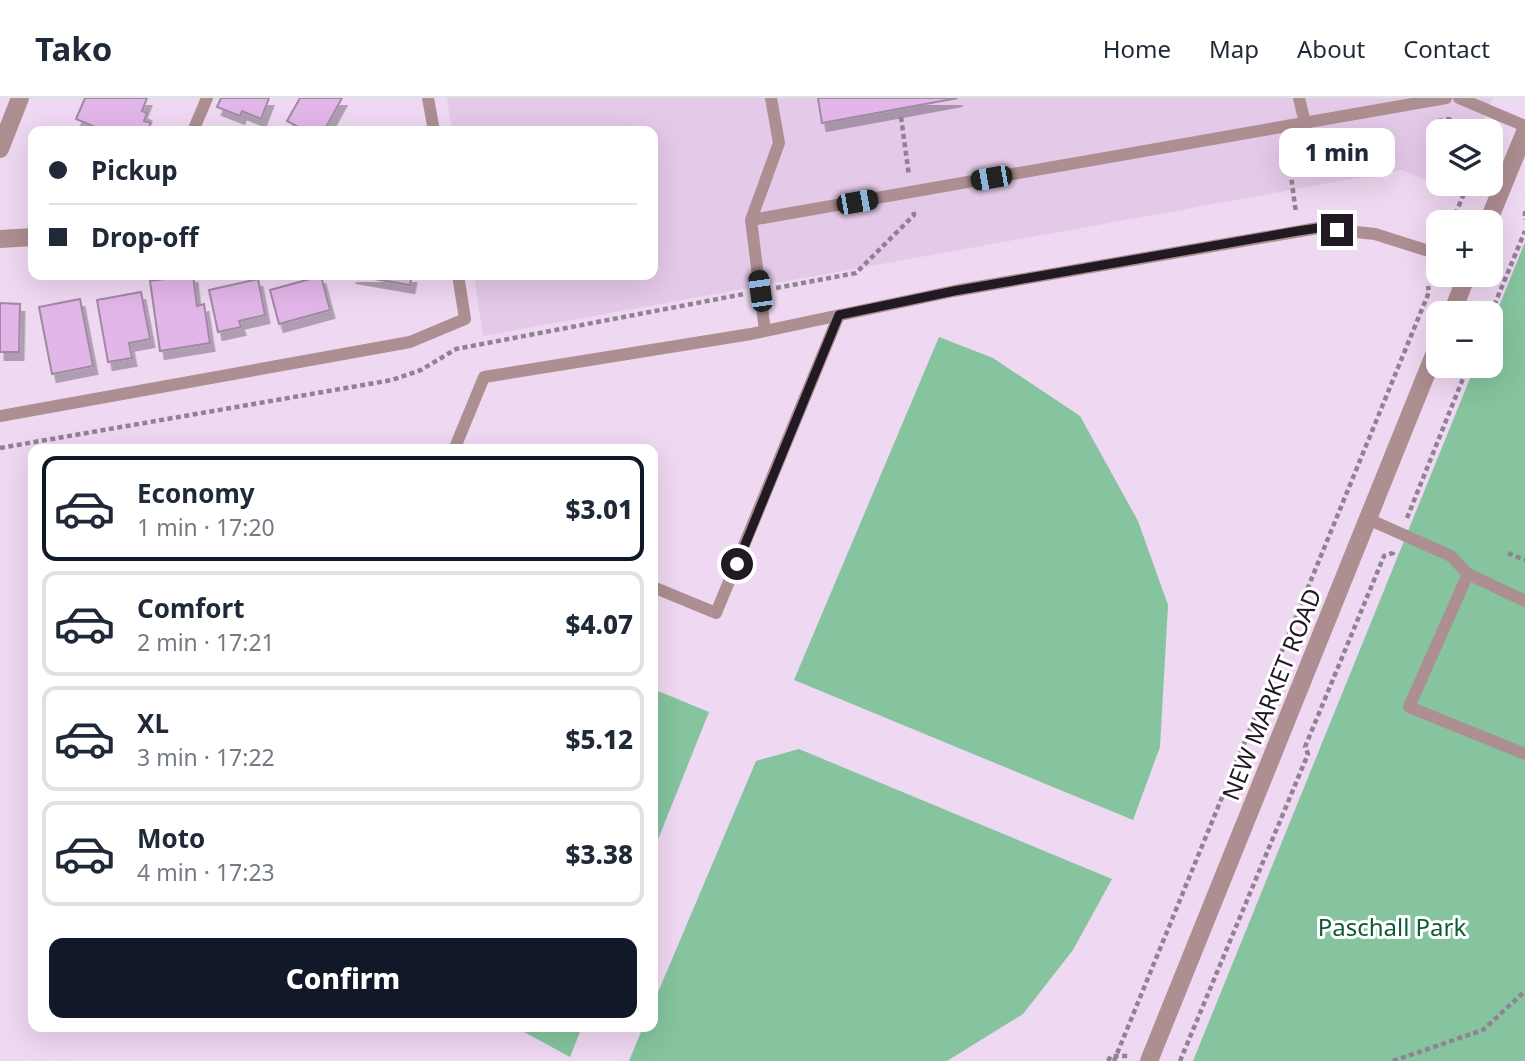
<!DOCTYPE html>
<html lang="en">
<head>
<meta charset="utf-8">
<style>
	:root { --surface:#fff; --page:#f6f6f7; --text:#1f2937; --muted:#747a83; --line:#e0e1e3; --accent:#111827 }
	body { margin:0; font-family:"Noto Sans",sans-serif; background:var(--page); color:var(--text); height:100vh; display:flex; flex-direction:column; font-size:26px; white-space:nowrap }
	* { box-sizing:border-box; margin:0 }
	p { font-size:23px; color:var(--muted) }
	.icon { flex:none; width:38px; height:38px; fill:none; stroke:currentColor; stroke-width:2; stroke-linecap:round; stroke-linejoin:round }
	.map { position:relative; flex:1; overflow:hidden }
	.details { position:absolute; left:28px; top:346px; width:630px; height:588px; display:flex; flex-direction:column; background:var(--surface); border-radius:14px; box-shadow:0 7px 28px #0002 }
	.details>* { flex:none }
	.hud { position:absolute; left:28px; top:28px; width:630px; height:154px; border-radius:14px; box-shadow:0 7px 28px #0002; display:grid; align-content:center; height:154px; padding:0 21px; background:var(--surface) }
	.fabs { position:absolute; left:1426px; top:21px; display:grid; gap:14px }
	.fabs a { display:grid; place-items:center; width:77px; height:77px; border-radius:14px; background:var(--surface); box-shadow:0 7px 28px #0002; font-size:35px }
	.end { position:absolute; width:32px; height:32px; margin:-16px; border:9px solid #221a23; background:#fff; box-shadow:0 0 0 4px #fff }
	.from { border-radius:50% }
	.bubble { position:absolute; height:49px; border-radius:14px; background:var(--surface); box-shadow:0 7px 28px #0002; font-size:23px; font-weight:800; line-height:49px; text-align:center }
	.car { position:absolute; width:21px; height:42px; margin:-21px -10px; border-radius:9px; box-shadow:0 0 5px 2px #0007; background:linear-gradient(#222 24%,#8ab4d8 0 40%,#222 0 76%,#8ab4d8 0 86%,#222 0) }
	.hud b { display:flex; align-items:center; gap:24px; height:66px; font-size:26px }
	.hud b+b { border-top:2px solid var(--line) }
	.hud i { width:18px; height:18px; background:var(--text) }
	ul { padding:12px 0 0; list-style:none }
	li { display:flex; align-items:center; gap:21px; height:105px; margin:0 14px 10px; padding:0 7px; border:4px solid var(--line); border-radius:14px }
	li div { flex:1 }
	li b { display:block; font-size:26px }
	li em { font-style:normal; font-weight:800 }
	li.active { border-color:var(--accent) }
	li>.icon { width:63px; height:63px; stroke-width:1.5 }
	.button { display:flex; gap:14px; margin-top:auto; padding:14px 21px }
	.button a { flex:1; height:80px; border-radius:14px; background:var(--accent); color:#fff; font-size:28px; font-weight:800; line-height:80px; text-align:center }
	header { display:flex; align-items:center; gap:42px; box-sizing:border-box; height:98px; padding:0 35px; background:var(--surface); border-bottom:2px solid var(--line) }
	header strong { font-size:33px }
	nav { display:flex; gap:38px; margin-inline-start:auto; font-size:24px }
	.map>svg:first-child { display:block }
	.built { fill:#e4c9e8 }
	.green { fill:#85c49e }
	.building { fill:#e3b6e9; stroke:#9f8aa2; stroke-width:2; filter:url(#shadow) }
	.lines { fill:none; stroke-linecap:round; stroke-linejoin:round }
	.path { stroke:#918193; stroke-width:4.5; stroke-dasharray:5 3.5; stroke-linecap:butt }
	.service { stroke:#ad8e91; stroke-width:12 }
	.minor { stroke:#ad8e91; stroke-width:18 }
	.tertiary { stroke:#ad8e91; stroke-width:18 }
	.route { stroke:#221a23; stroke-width:9 }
	.labels { text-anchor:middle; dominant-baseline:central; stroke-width:6; stroke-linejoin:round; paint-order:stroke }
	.street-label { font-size:24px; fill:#221a23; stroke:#fff }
	.park-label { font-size:24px; fill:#0e5a37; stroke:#fff }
</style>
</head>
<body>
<header>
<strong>Tako</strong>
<nav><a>Home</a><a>Map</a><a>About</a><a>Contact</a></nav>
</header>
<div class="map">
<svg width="1525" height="963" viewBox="0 0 1525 963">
	<defs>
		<filter id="shadow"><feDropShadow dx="4.5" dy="8" stdDeviation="0" flood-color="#0004"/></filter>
	</defs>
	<rect width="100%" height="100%" fill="#efd8f2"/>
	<!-- built -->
	<path class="built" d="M447,0H1493L1479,33H1438V86H1457L1453,94L1402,72L483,238L474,177H653V33H452Z"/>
	<!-- green -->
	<path class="green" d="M1525,144V963H1193L1475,268H1491V228Z
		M939,239L993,260L1080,318L1138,423L1168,507L1160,649L1133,722L794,582Z
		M653,591L709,614L653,754Z
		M799,651L1112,781L1073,852L1023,916L947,963H629L643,929H653V906L756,663Z
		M515,929H582L570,959Z"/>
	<!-- building -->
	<path class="building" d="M85,0H147L142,13L147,15L144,23L151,25L147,33H105L76,21Z
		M221,0H269L261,21L242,13L240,18L217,9Z
		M300,0H342L324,33H306L287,23Z
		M818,0H958L822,25Z
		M193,177L197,208L204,206L210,245L160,253L150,183Z
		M351,177H412L410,187Z
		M321,178L330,212L279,226L270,192Z
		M258,181L265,217L239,223L241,229L218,234L209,192Z
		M141,194L150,241L129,245L132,260L108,264L97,202Z
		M80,201L93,268L52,276L39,209Z
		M0,205L20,206L19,254H0Z"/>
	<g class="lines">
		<!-- path -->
		<path class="path" d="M901,19L909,78
			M1438,23L1449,21L1476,33
			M1287,48L1296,115
			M1525,113V122
			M1452,124L1468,86
			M776,190L856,175L914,117L913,111
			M1491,215L1525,133
			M0,350L392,282L421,272L456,251L744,196
			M1407,420L1468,268
			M1508,455L1525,462
			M1108,963L1111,958H1129
			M1114,963L1429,194L1428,188
			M1180,963L1308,656L1305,649L1384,458L1393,455L1395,451
			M1393,963L1483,932L1525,893"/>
		<!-- service -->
		<path class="service" d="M428,0L434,33
			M1299,0L1305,25
			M1459,0L1525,28
			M193,33L207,0
			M751,122L1446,0
			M765,233L751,122L779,45L771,0
			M0,318L410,244L465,221L458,177
			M454,352L484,279L751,236L954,193L1318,130L1375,136L1438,156
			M1368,421L1451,458L1468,476L1525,503
			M1468,476L1409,609L1525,656
			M653,489L716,515L839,217"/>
		<!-- minor -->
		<path class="minor" d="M0,51L20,0
			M0,141L33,139"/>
		<!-- tertiary -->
		<path class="tertiary" d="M1488,124L1525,34
			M1452,215L1467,177
			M1149,963L1438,247"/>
	</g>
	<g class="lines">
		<!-- route -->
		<path class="route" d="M737,466L839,217L954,193L1298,133L1318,130L1337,132"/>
	</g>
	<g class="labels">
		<!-- street labels -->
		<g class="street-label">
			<text transform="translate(1271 596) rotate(-68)">NEW MARKET ROAD</text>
		</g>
		<!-- park labels -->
		<g class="park-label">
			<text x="1392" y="828">Paschall Park</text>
		</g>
	</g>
</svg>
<div class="fabs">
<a><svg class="icon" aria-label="layers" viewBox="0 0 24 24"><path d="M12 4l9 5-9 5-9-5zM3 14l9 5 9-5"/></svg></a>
<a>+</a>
<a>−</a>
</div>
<i class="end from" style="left:737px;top:466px"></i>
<i class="end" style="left:1337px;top:132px"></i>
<div class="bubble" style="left:1279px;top:30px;width:116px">1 min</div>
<i class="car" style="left:991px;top:80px;rotate:260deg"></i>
<i class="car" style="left:857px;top:104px;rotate:80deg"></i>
<i class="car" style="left:760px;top:193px;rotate:352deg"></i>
<div class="hud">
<b><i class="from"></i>Pickup</b>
<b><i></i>Drop-off</b>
</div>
<section class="details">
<ul>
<li class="active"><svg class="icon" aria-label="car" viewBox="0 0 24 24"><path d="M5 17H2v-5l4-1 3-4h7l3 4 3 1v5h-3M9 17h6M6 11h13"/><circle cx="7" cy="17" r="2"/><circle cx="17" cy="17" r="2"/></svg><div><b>Economy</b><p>1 min · 17:20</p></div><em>$3.01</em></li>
<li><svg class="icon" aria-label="car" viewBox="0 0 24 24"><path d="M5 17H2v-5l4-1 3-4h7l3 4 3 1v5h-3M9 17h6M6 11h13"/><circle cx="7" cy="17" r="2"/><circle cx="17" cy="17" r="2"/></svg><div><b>Comfort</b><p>2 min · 17:21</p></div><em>$4.07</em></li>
<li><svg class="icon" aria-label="car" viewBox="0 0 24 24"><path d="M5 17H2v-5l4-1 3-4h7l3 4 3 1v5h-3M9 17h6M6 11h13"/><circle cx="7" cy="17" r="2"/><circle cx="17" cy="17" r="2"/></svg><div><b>XL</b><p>3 min · 17:22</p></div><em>$5.12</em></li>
<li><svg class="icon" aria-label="car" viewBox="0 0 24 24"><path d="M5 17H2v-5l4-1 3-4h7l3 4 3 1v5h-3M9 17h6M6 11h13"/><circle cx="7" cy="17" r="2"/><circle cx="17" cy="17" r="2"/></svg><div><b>Moto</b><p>4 min · 17:23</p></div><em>$3.38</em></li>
</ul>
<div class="button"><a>Confirm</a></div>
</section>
</div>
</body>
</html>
